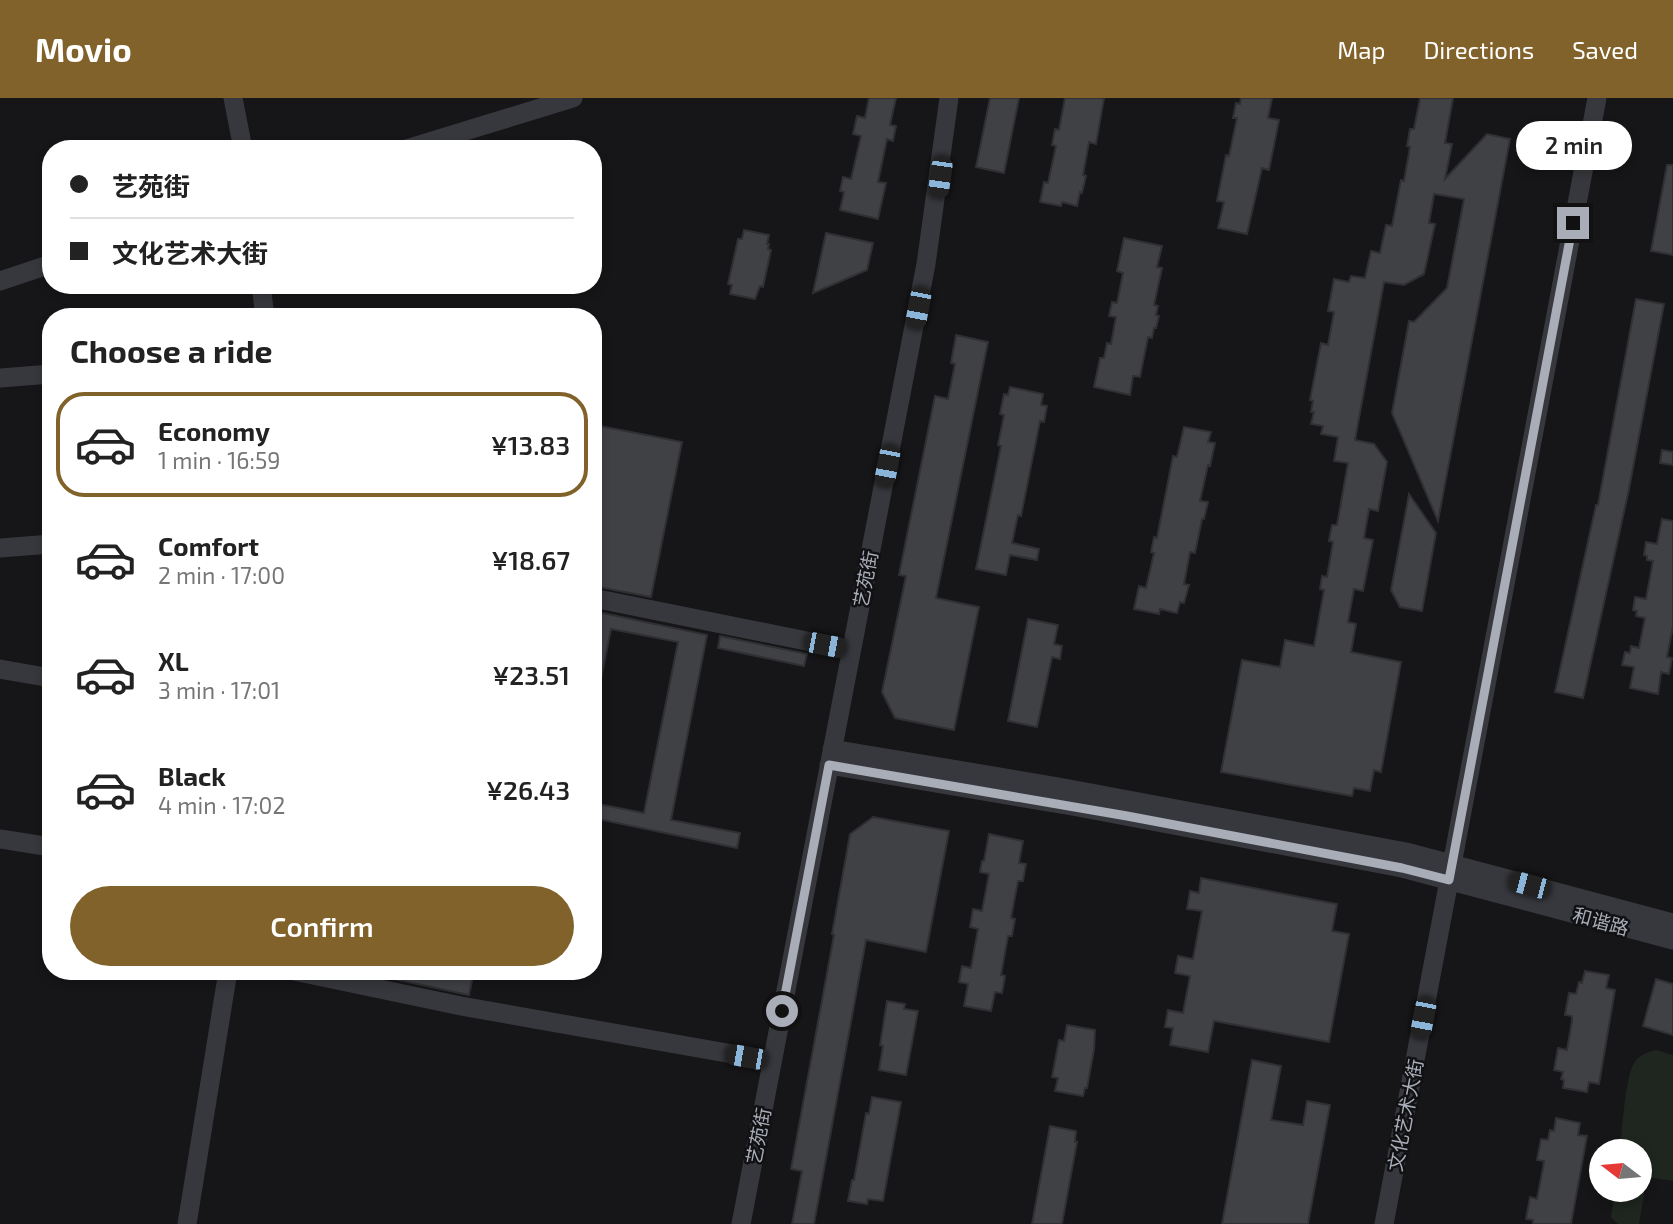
<!DOCTYPE html>
<html lang="en">
<head>
<meta charset="utf-8">
<style>
	:root { --surface:#fff; --page:#f2f2f2; --text:#222; --muted:#767676; --line:#e0e0e0; --accent:#80622a }
	body { margin:0; font-family:"Exo 2","Noto Sans SC",sans-serif; background:var(--page); color:var(--text); height:100vh; display:flex; flex-direction:column; font-size:26px; white-space:nowrap }
	* { box-sizing:border-box; margin:0 }
	p { font-size:23px; color:var(--muted) }
	.icon { flex:none; width:38px; height:38px; fill:none; stroke:currentColor; stroke-width:2; stroke-linecap:round; stroke-linejoin:round }
	.map { position:relative; flex:1; overflow:hidden }
	.sheet { position:absolute; left:42px; top:210px; width:560px; height:672px; display:flex; flex-direction:column; background:var(--surface); border-radius:28px; box-shadow:0 4px 10px #0003 }
	.sheet>* { flex:none }
	.top-card { position:absolute; left:42px; top:42px; width:560px; height:154px; border-radius:28px; box-shadow:0 4px 10px #0003; display:grid; align-content:center; height:154px; padding:0 28px; background:var(--surface) }
	.needle { width:46px; rotate:286deg }
	.buttons { position:absolute; left:1589px; top:1041px; display:grid; gap:14px }
	.buttons a { display:grid; place-items:center; width:63px; height:63px; border-radius:50%; background:var(--surface); box-shadow:0 4px 10px #0003; font-size:35px }
	.end { position:absolute; width:32px; height:32px; margin:-16px; border:9px solid #a8adb8; background:#111; box-shadow:0 0 0 4px #111 }
	.from { border-radius:50% }
	.bubble { position:absolute; height:49px; border-radius:24px; background:var(--surface); box-shadow:0 4px 10px #0003; font-size:23px; font-weight:600; line-height:49px; text-align:center }
	.car { position:absolute; width:21px; height:42px; margin:-21px -10px; border-radius:9px; box-shadow:0 0 5px 2px #0007; background:linear-gradient(#222 24%,#8ab4d8 0 40%,#222 0 76%,#8ab4d8 0 86%,#222 0) }
	.top-card b { display:flex; align-items:center; gap:24px; height:66px; font-size:26px }
	.top-card b+b { border-top:2px solid var(--line) }
	.top-card i { width:18px; height:18px; background:var(--text) }
	ul { padding:0; list-style:none }
	li { display:flex; align-items:center; gap:21px; height:105px; margin:0 14px 10px; padding:0 14px; border:4px solid transparent; border-radius:28px }
	li div { flex:1 }
	li b { display:block; font-size:26px }
	li em { font-style:normal; font-weight:600 }
	li.selected { border-color:var(--accent) }
	li>.icon { width:63px; height:63px; stroke-width:1.5 }
	h2 { padding:0 28px; font-size:32px; line-height:84px }
	.primary-button { display:flex; gap:14px; margin-top:auto; padding:14px 28px }
	.primary-button a { flex:1; height:80px; border-radius:42px; background:var(--accent); color:#fff; font-size:28px; font-weight:600; line-height:80px; text-align:center }
	header { display:flex; align-items:center; gap:42px; box-sizing:border-box; height:98px; padding:0 35px; background:var(--accent); color:#fff }
	header strong { font-size:33px }
	nav { display:flex; gap:38px; margin-inline-start:auto; font-size:24px }
	.map>svg:first-child { display:block }
	.green { fill:#1e261f }
	.building { fill:#404145; stroke:#303034; stroke-width:2 }
	.lines { fill:none; stroke-linecap:round; stroke-linejoin:round }
	.minor { stroke:#37383d; stroke-width:19 }
	.route { stroke:#a8adb8; stroke-width:9 }
	.labels { text-anchor:middle; dominant-baseline:central; stroke-width:5; stroke-linejoin:round; paint-order:stroke }
	.street-label { font-size:19px; fill:#a8adb8; stroke:#111113 }
</style>
</head>
<body>
<header>
<strong>Movio</strong>
<nav><a>Map</a><a>Directions</a><a>Saved</a></nav>
</header>
<div class="map">
<svg width="1673" height="1126" viewBox="0 0 1673 1126">
	<rect width="100%" height="100%" fill="#161618"/>
	<!-- green -->
	<path class="green" d="M1656,952L1673,957V1083L1647,1079L1639,1126H1618L1611,1119L1615,1092H1640V1054L1620,1053C1622,1034 1625,975 1636,962C1641,956 1649,954 1656,952Z"/>
	<!-- building -->
	<path class="building" d="M869,0H896L890,27L896,28L893,43L887,41L878,84L886,85L878,121L840,112L844,94L840,93L843,79L851,81L861,38L853,36L857,18L865,20Z
		M990,0H1019L1004,75L976,69Z
		M1065,0H1104L1096,46L1089,44L1083,77L1086,78L1082,95L1080,94L1077,108L1062,104L1061,108L1040,104L1044,84L1048,85L1056,48L1052,47L1055,31L1059,32Z
		M1241,0H1272L1268,20L1279,22L1269,72L1262,70L1247,136L1218,130L1224,104L1217,103L1226,57L1229,58L1237,20H1233L1236,5L1240,6Z
		M1420,0H1453L1445,45L1452,46L1445,81L1487,36L1510,41L1438,423L1392,315L1409,223L1414,224L1447,190L1464,101L1434,96L1429,125L1435,126L1424,176L1404,187L1384,184L1355,342L1374,346L1387,364L1378,413L1369,411L1364,440L1373,442L1363,493L1354,491L1348,524L1356,526L1351,554L1401,564L1381,674L1374,672L1370,693L1354,690L1352,698L1221,674L1242,562L1280,569L1285,542L1314,548L1324,492L1320,491L1322,478L1327,479L1333,444L1329,443L1332,427H1337L1348,365L1334,363L1338,339L1321,336L1323,328L1311,326L1314,314H1311L1313,303L1310,302L1321,245L1328,247L1334,214L1328,213L1334,181L1349,184L1351,178L1365,180L1371,153L1380,155L1386,127L1392,128L1401,82L1404,83L1410,49L1407,48L1410,31H1414Z
		M1667,67H1673V157L1651,153Z
		M744,132L769,137L767,146H769L768,151L771,152L763,189L760,188L755,201L730,196L732,187L728,186L738,141H742Z
		M826,135L873,145L867,172L813,195Z
		M1124,140L1162,148L1157,169L1162,170L1154,207L1158,208L1156,217L1159,218L1156,230H1154L1152,240L1148,239L1140,279L1133,278L1130,297L1094,289L1100,260H1104L1107,245L1111,246L1116,219L1109,218L1112,204L1117,205L1123,175L1117,173Z
		M1636,201L1664,206L1629,391L1583,600L1555,594L1596,407H1598Z
		M956,237L988,244L936,500L979,509L954,632L895,620L882,594L906,478L899,477L935,298L948,301L955,266L951,265Z
		M1010,289L1043,296L1041,307L1047,308L1044,324L1040,323L1021,418L1018,417L1012,445L1039,451L1037,462L1010,457L1006,477L976,471L1001,348L998,347L1004,317L1000,316L1004,296L1008,297Z
		M595,327L682,344L651,499L593,488V337Z
		M1184,329L1211,334L1208,344L1215,345L1210,368L1208,367L1200,403L1208,404L1204,421H1202L1195,455L1190,454L1184,486L1189,487L1184,505L1180,504L1177,515L1160,511L1159,516L1134,511L1139,488L1146,490L1154,455L1151,454L1154,439L1157,440L1173,358L1177,359Z
		M1662,352L1673,354V367L1660,365Z
		M1409,396L1436,435L1422,513L1400,509L1391,492Z
		M1662,421L1673,423V528L1667,559L1672,560L1669,576L1661,574L1658,596L1630,590L1634,569L1622,567L1625,554L1630,555L1631,548L1639,550L1645,520L1636,518L1637,513L1633,512L1635,499L1646,501L1653,463L1647,462V458L1644,457L1646,444L1657,446Z
		M593,513L707,537L671,722L740,735L737,750L593,720V705L644,715L678,544L611,531L599,591H593Z
		M1028,521L1058,527L1054,546L1062,548L1060,561L1052,559L1037,629L1008,623Z
		M720,538L807,556L804,568L718,550Z
		M873,719L949,733L926,854L866,842L814,1126H792L802,1073L791,1071L834,837L832,836L850,736Z
		M989,736L1023,743L1019,765L1026,766L1023,783H1018L1011,820L1015,821L1012,838H1008L1001,877L1005,878L1002,895L995,894L991,913L964,908L968,886L959,884L962,868L971,870L978,831L970,829L973,811L982,813L989,776L980,774L982,763H984Z
		M1201,780L1337,806L1332,833L1349,836L1329,944L1214,923L1208,954L1170,947L1173,930L1165,929L1168,912L1183,915L1190,878L1175,875L1178,858L1193,861L1202,813L1187,811L1190,793L1199,795Z
		M366,873H474L469,897L366,875Z
		M1585,873L1609,877L1606,890L1615,892L1599,986L1589,984L1587,994L1563,990L1564,982L1561,981L1563,974L1554,972L1558,950L1567,952L1572,923V918L1565,917L1569,895L1576,896L1579,884L1582,885Z
		M1656,881L1673,886V937L1643,928Z
		M887,903L905,906L904,911L918,913L906,977L879,972L883,948L880,947Z
		M1067,927L1095,932L1094,952L1087,990H1085L1083,998L1055,993L1058,980L1052,979L1059,942L1064,943Z
		M1252,962L1281,968L1271,1022L1303,1027L1307,1003L1330,1007L1308,1126H1222Z
		M872,999L901,1004L883,1103L868,1101L867,1106L848,1103L852,1082H854L866,1015L869,1016Z
		M1556,1020L1580,1025L1578,1037L1587,1038L1571,1126H1533V1122L1526,1121L1530,1099L1537,1101L1543,1070L1544,1063L1537,1062L1541,1041L1548,1042L1550,1032L1554,1033Z
		M1050,1028L1076,1033L1075,1044H1077L1062,1126H1032Z"/>
	<g class="lines">
		<!-- minor -->
		<path class="minor" d="M233,0L243,51
			M406,51L573,0
			M0,183L51,166
			M261,187L265,219
			M0,280L51,276
			M0,450L51,446
			M593,500L851,552
			M0,571L51,580
			M832,651L1059,689L1406,754L1673,825
			M829,667L1072,708L1402,770L1673,842
			M0,741L51,749
			M294,873L461,908L772,963
			M187,1126L228,873
			M741,1126L926,166L949,0
			M1384,1126L1597,0"/>
	</g>
	<g class="lines">
		<!-- route -->
		<path class="route" d="M782,913L829,667L1127,718L1402,770L1449,782L1573,125"/>
	</g>
	<g class="labels">
		<!-- street labels -->
		<g class="street-label">
			<text transform="translate(865 481) rotate(-79)">艺苑街</text>
			<text transform="translate(1601 823) rotate(15)">和谐路</text>
			<text transform="translate(1405 1017) rotate(-79)">文化艺术大街</text>
			<text transform="translate(758 1038) rotate(-79)">艺苑街</text>
		</g>
	</g>
</svg>
<div class="buttons">
<a><svg class="needle" viewBox="-14 -14 28 28"><path d="M0-13l5 13h-10z" fill="#e53935"/><path d="M0 13l5-13h-10z" fill="#767676"/></svg></a>
</div>
<i class="end from" style="left:782px;top:913px"></i>
<i class="end" style="left:1573px;top:125px"></i>
<div class="bubble" style="left:1516px;top:23px;width:116px">2 min</div>
<i class="car" style="left:940px;top:79px;rotate:188deg"></i>
<i class="car" style="left:918px;top:210px;rotate:191deg"></i>
<i class="car" style="left:887px;top:368px;rotate:191deg"></i>
<i class="car" style="left:825px;top:547px;rotate:101deg"></i>
<i class="car" style="left:1529px;top:787px;rotate:285deg"></i>
<i class="car" style="left:1423px;top:920px;rotate:191deg"></i>
<i class="car" style="left:746px;top:959px;rotate:280deg"></i>
<div class="top-card">
<b><i class="from"></i>艺苑街</b>
<b><i></i>文化艺术大街</b>
</div>
<section class="sheet">
<h2>Choose a ride</h2>
<ul>
<li class="selected"><svg class="icon" aria-label="car" viewBox="0 0 24 24"><path d="M5 17H2v-5l4-1 3-4h7l3 4 3 1v5h-3M9 17h6M6 11h13"/><circle cx="7" cy="17" r="2"/><circle cx="17" cy="17" r="2"/></svg><div><b>Economy</b><p>1 min · 16:59</p></div><em>¥13.83</em></li>
<li><svg class="icon" aria-label="car" viewBox="0 0 24 24"><path d="M5 17H2v-5l4-1 3-4h7l3 4 3 1v5h-3M9 17h6M6 11h13"/><circle cx="7" cy="17" r="2"/><circle cx="17" cy="17" r="2"/></svg><div><b>Comfort</b><p>2 min · 17:00</p></div><em>¥18.67</em></li>
<li><svg class="icon" aria-label="car" viewBox="0 0 24 24"><path d="M5 17H2v-5l4-1 3-4h7l3 4 3 1v5h-3M9 17h6M6 11h13"/><circle cx="7" cy="17" r="2"/><circle cx="17" cy="17" r="2"/></svg><div><b>XL</b><p>3 min · 17:01</p></div><em>¥23.51</em></li>
<li><svg class="icon" aria-label="car" viewBox="0 0 24 24"><path d="M5 17H2v-5l4-1 3-4h7l3 4 3 1v5h-3M9 17h6M6 11h13"/><circle cx="7" cy="17" r="2"/><circle cx="17" cy="17" r="2"/></svg><div><b>Black</b><p>4 min · 17:02</p></div><em>¥26.43</em></li>
</ul>
<div class="primary-button"><a>Confirm</a></div>
</section>
</div>
</body>
</html>
